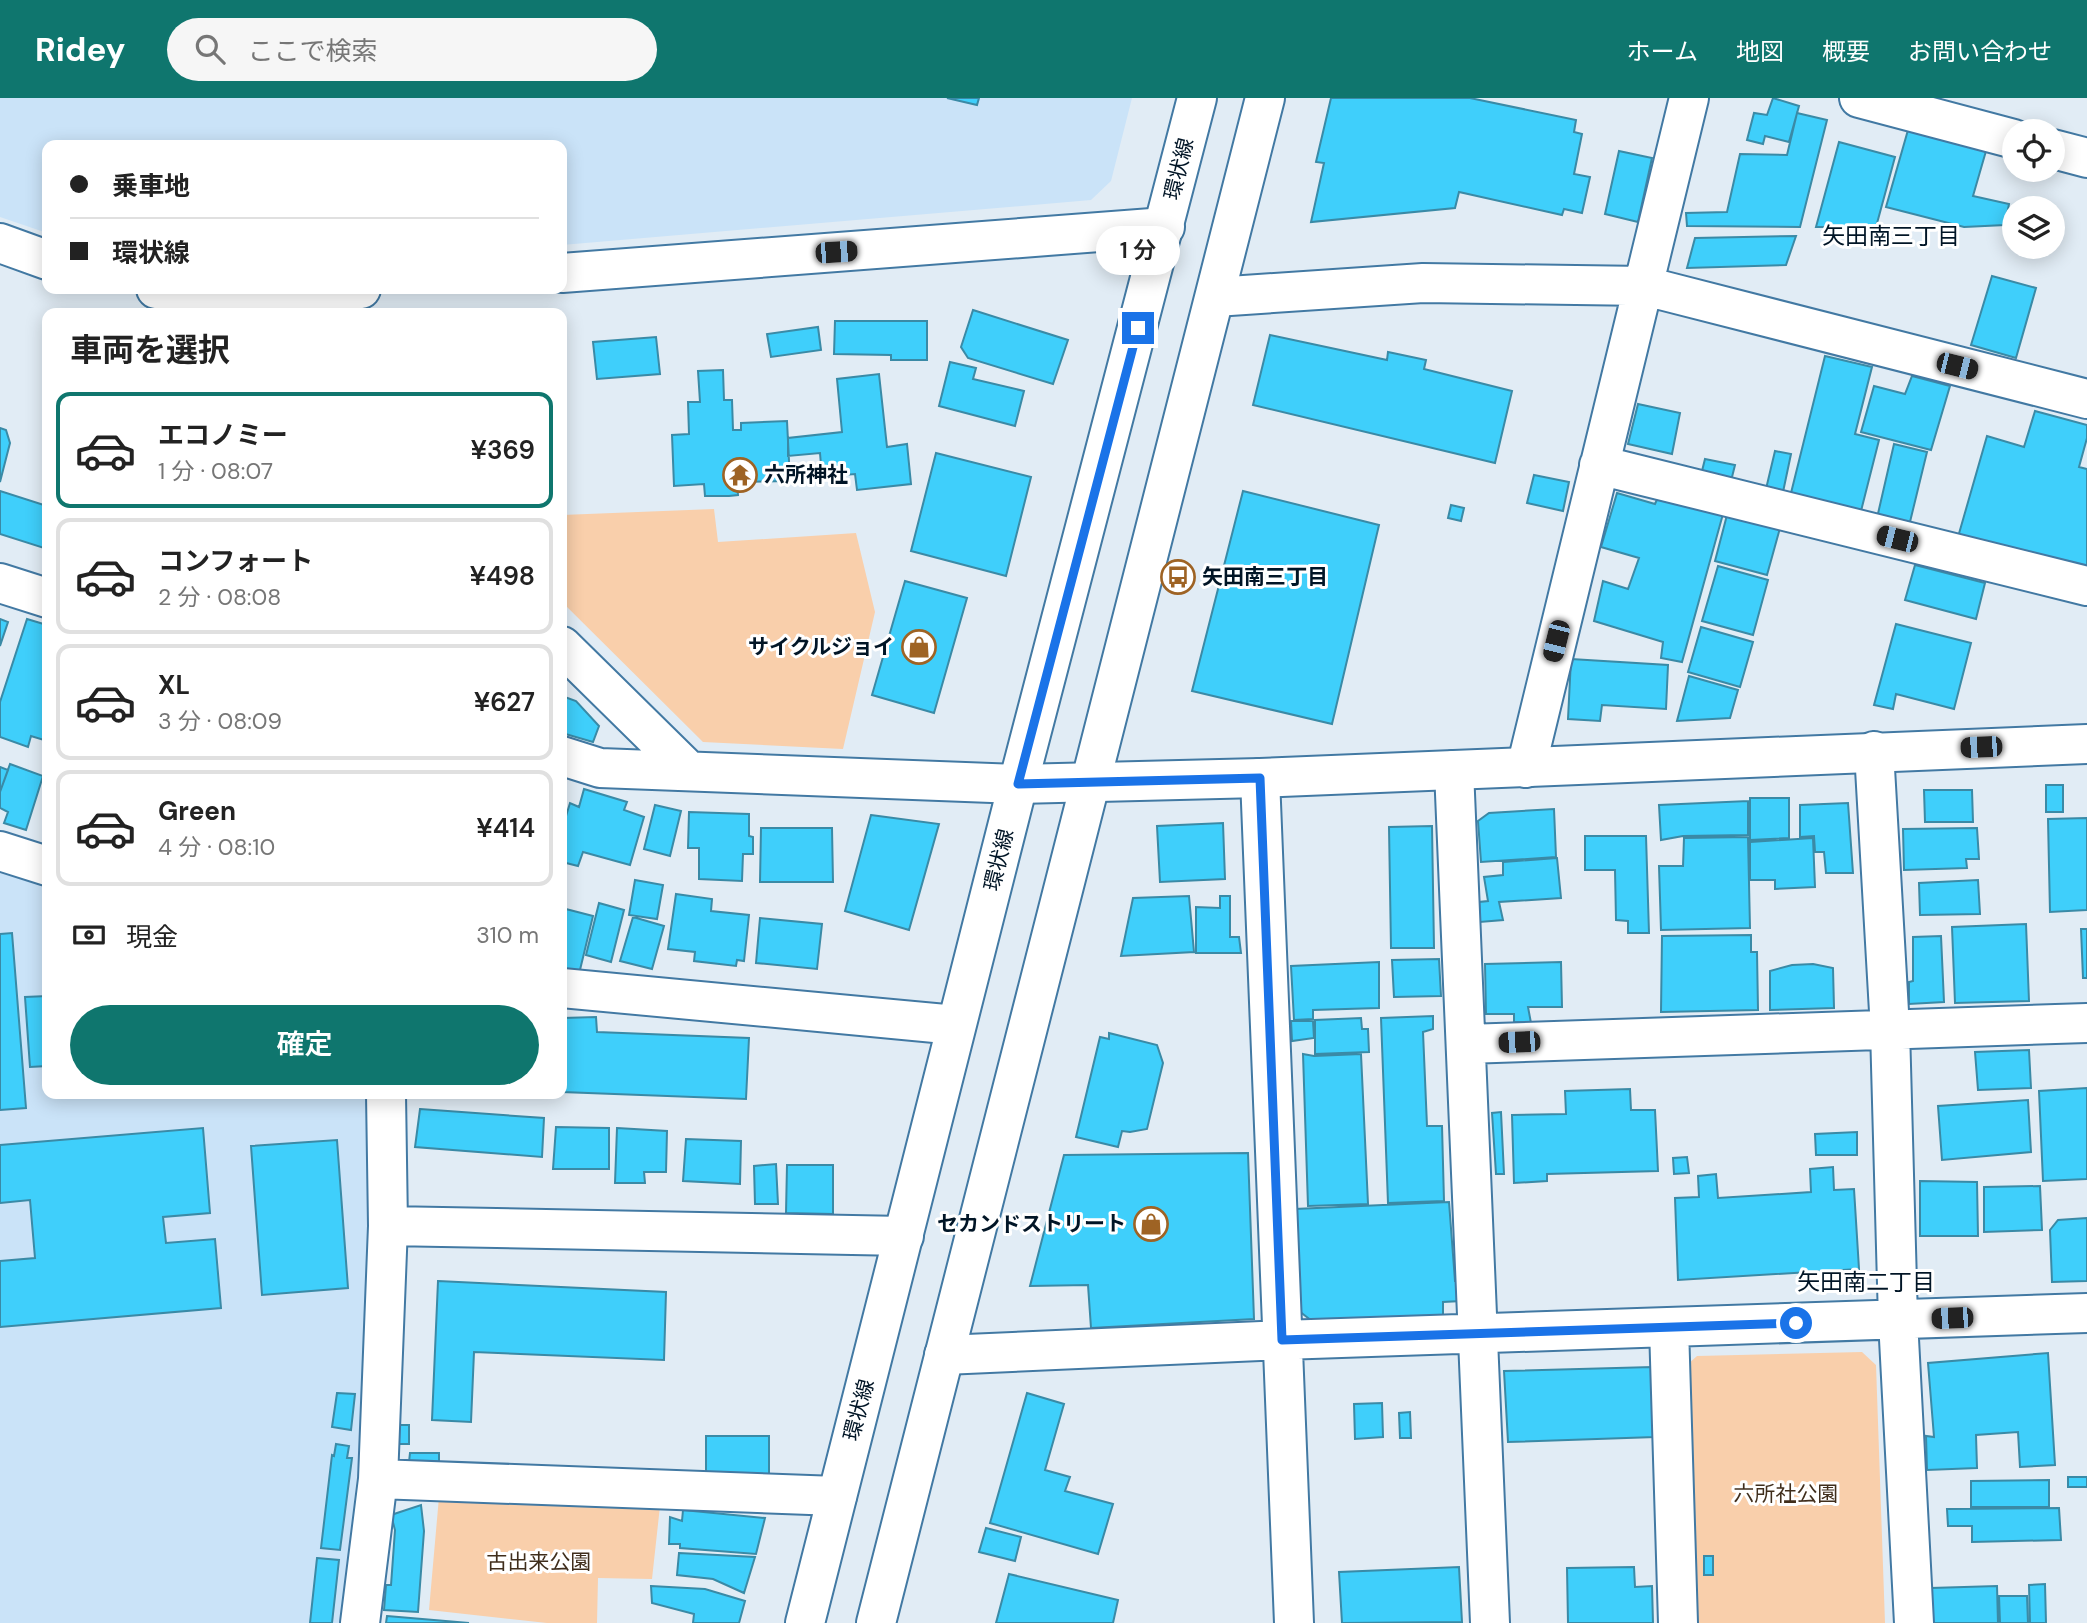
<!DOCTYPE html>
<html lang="ja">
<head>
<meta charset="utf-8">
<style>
	:root { --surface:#fff; --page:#f6f6f6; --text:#222; --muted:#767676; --line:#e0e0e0; --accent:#0f766e }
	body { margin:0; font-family:"DM Sans","Noto Sans JP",sans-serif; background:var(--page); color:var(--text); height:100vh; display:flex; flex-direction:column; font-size:26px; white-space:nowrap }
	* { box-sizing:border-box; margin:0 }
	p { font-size:23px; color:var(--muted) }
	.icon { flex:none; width:38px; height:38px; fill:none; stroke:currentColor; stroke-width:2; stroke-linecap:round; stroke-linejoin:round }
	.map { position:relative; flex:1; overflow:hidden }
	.side { position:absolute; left:42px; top:210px; width:525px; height:791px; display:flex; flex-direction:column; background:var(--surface); border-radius:14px; box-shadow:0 4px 18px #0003 }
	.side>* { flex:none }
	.top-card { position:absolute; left:42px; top:42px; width:525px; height:154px; border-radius:14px; box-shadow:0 4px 18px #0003; display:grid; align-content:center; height:154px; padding:0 28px; background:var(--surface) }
	.tools { position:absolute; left:2002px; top:21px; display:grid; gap:14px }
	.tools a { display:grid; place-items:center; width:63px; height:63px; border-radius:50%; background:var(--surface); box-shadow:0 4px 18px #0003; font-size:35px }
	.end { position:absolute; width:32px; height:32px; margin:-16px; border:9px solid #1a73e8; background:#fff; box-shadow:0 0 0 4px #fff }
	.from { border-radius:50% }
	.bubble { position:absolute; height:49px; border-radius:24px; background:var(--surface); box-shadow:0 4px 18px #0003; font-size:23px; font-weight:600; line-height:49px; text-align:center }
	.car { position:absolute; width:21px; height:42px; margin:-21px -10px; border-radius:9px; box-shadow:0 0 5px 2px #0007; background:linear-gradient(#222 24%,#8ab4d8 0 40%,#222 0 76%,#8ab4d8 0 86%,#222 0) }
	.top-card b { display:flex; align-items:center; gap:24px; height:66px; font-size:26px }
	.top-card b+b { border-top:2px solid var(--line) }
	.top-card i { width:18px; height:18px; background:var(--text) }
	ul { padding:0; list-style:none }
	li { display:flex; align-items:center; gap:21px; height:116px; margin:0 14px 10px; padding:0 14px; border:4px solid var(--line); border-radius:14px }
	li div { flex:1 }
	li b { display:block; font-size:26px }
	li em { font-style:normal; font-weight:600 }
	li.active { border-color:var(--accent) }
	li>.icon { width:63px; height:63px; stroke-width:1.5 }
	h2 { padding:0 28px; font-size:32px; line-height:84px }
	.pay { display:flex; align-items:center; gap:18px; height:77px; padding:0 28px; font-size:26px }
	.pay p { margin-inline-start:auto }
	.action { display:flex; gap:14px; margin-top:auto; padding:14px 28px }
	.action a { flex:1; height:80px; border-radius:42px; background:var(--accent); color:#fff; font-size:28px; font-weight:600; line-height:80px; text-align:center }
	header { display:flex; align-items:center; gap:42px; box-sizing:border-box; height:98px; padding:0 35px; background:var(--accent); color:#fff }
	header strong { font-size:33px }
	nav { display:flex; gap:38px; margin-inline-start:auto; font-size:24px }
	.search { width:490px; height:63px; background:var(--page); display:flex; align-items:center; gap:18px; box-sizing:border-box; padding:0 24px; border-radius:38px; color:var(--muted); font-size:26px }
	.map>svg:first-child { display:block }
	.built { fill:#cae3f8 }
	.green { fill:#f9cfab }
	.building { fill:#3fcffb; stroke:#3a8aa6; stroke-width:2 }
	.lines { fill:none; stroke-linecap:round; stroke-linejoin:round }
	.street-casing { stroke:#4279a3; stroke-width:42 }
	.secondary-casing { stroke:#4279a3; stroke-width:42 }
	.primary-casing { stroke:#4279a3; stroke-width:42 }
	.street { stroke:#fff; stroke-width:38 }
	.secondary { stroke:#fff; stroke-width:38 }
	.primary { stroke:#fff; stroke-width:38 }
	.route { stroke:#1a73e8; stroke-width:9 }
	.labels { text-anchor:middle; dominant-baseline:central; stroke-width:6; stroke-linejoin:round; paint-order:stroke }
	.street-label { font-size:21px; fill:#011526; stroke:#fff }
	.poi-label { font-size:21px; font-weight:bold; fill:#011526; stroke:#fff; text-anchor:start }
	.park-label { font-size:21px; fill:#402e1c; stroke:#fff }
	.neighbourhood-label { font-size:23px; fill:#011526; stroke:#fff }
</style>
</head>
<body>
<header>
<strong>Ridey</strong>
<div class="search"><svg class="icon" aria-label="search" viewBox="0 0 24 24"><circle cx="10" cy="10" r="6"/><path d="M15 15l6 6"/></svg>ここで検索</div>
<nav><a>ホーム</a><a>地図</a><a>概要</a><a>お問い合わせ</a></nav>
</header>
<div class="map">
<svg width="2087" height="1525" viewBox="0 0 2087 1525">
	<rect width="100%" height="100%" fill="#e1ecf5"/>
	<!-- built -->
	<path class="built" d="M0,0H1132L1111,83L1091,102L562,147V47H47V135L0,119Z
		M0,768L47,783V996H371L362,1331L341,1525H0Z"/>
	<!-- green -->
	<path class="green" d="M714,411L718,444L856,435L875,514L843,651L703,644L562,504V417Z
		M1862,1254L1876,1267L1885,1525H1694L1687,1267L1697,1258Z
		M439,1399L660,1408L652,1481L598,1480L597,1525H547L429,1512Z"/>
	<!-- building -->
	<path class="building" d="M947,0H979L977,7Z
		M1331,0H1470L1576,22L1574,34L1582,36L1574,76L1590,79L1582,115L1564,111L1562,117L1459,94L1455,110L1311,124L1324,65L1316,64Z
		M1773,0L1799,8L1789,44L1765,38L1763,46L1747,42L1754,15L1767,17Z
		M1797,15L1827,22L1800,129L1687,128L1686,115L1727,114L1740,56L1787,57Z
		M1908,32L1986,53L1973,98L2009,106L2005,127L1964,129L1886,109Z
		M1839,44L1895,59L1876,129H1816Z
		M1619,53L1652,60L1638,124L1605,116Z
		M1796,138L1786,167L1687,170L1695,140Z
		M1992,178L2036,190L2016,260L1971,247Z
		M973,212L1068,242L1053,286L968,260L961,249Z
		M835,223H927V262H891V257L834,256Z
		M818,229L821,252L771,259L767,236Z
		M1270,237L1387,262L1388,254L1426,262L1424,271L1512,293L1495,365L1253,307Z
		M656,239L660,276L597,281L593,244Z
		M1825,258L1872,269L1855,336L1879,342L1861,413L1791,395Z
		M950,264L976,270L973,281L1024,293L1015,328L939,308Z
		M723,272L724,302H732L733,332H741V325L787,323L790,383L737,384L738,397L729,398H705L704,386L674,388L672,337L689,336L688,304H700L698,273Z
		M879,276L887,349L907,346L911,386L857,392L855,376L822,379L820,355L788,358V340L842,334L837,281Z
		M1912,278L1950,288L1931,352L1861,334L1874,288L1905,296Z
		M1638,306L1680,315L1672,356L1628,346Z
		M2035,313L2087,327V340L2079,369L2087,371V472L1958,439L1987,338L2024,349Z
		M0,330L6,332L10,345L0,384Z
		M1894,346L1927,354L1909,428L1877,420Z
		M1775,353L1791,356L1783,394L1766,391Z
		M936,355L1031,379L1006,478L911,453Z
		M1705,361L1735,367L1731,383L1701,377Z
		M1534,377L1569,384L1563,413L1527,405Z
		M0,393L47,408V451L0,436Z
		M1243,393L1379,427L1332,626L1192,593Z
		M1617,395L1655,406L1659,397L1723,416L1682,564L1661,560L1663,544L1594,523L1603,483L1628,491L1639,460L1601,449Z
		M1451,407L1464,410L1461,423L1448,420Z
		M1727,417L1780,430L1767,477L1715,463Z
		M1915,467L1985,485L1976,521L1905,502Z
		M1718,468L1768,482L1753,537L1702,523Z
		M905,483L967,500L934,615L872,597Z
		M0,521L8,524L0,548Z
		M27,521L47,527V643L31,638L28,649L0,639V604Z
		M1896,526L1971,545L1954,611L1896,596L1893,611L1874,607Z
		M1701,529L1753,544L1740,589L1688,574Z
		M1571,561L1668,567L1666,611L1602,607L1600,623L1568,621Z
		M1689,578L1738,592L1730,620L1677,623Z
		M562,598L576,603L599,628L593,644L562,635Z
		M10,666L43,678L26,732L4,725L8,714L0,710V694Z
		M0,669L8,672L0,694Z
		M2046,687H2063V714H2046Z
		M584,691L627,704L624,712L644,719L630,767L583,754L578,768L562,764V731L570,705L579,709Z
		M1924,692H1972L1973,724H1925Z
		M1750,700H1789V740L1750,742Z
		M1748,703V737L1683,738L1661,742L1659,707Z
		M1848,705L1853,775H1826L1824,754H1815L1814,738L1800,739V707Z
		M655,707L681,713L670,758L644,751Z
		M1554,711L1556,759L1481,764L1478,723L1489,715Z
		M689,714L749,716V738L753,739V756H743L742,783L699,781V750H688Z
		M871,717L939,726L909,832L845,813Z
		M2087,720V812L2050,814L2048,721Z
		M1223,725L1225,781L1160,784L1157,728Z
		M1432,728L1434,850H1391L1389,729Z
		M761,730H832L833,784H760Z
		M1977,730L1979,761H1966L1967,770L1904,772L1903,731Z
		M1585,738H1646L1649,835H1628V823L1616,822L1615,772H1585Z
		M1748,739L1750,830L1661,832L1659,768H1683L1684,740Z
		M1813,740L1815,789L1775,791V782H1750V744Z
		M1557,760L1561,800L1499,804L1503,822L1480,824L1479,804L1488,803L1484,779L1503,777V764Z
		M635,782L663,787L657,821L629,817Z
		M1978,782L1980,816L1920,817L1919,785Z
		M676,796L712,801L711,813L749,817L744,863L737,862L736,868L694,863L695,854L668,851Z
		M1189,798L1194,854L1121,858L1133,800Z
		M1220,798H1230V839H1239L1241,855H1196V809L1220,810Z
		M599,805L624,812L611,864L586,857Z
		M562,810L593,818L579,876L562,872Z
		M633,819L664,828L652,871L620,863Z
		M760,820L822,826L817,871L756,865Z
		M2026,826L2029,903L1955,905L1952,829Z
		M2081,831H2087V880H2083Z
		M12,835L26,1010L0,1012V836Z
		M1751,837V854H1757L1758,912L1661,914L1662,838Z
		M1941,838L1944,904L1909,906V884L1913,883V839Z
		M1439,861L1441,898L1394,899L1392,862Z
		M1379,864V910L1313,912V921L1294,922L1291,868Z
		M1561,864L1562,909H1528L1531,925L1514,924V916H1486L1485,866Z
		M1813,866L1833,870L1834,910L1770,912V873L1792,867Z
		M47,898V968L30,969L25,899Z
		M1433,918V931L1423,934L1427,1028H1442L1444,1103L1388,1105L1381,920Z
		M596,919L597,934L749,940L746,1001L562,994L563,920Z
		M1361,920L1362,931H1368L1369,954L1315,956V922Z
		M1291,923H1313L1314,940L1292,943Z
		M1109,935L1157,947L1163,965L1147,1031L1130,1034L1122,1033L1118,1049L1076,1039L1100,939L1109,941Z
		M2029,952L2031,990L1978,992L1975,954Z
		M1303,956L1314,958L1361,956L1368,1106L1308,1108Z
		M2087,990V1081L2043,1083L2039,993Z
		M1630,991L1631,1012H1655L1658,1073L1547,1076V1083L1514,1085L1512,1017L1566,1016L1565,993Z
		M2028,1002L2031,1054L1942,1062L1938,1008Z
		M420,1011L544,1020L542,1059L415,1049Z
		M1501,1014L1504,1076H1496L1492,1015Z
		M556,1029L609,1030V1071H553Z
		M203,1030L210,1115L163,1119L166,1145L215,1141L221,1210L0,1229V1163L35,1160L30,1102L0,1105V1047Z
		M617,1030L667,1033L666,1074H644L645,1085H615Z
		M1857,1034V1057H1816L1815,1036Z
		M686,1041L741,1043L740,1086L683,1083Z
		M337,1042L348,1190L262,1197L251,1048Z
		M1248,1055L1254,1221L1091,1230L1088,1187L1030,1188L1064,1057Z
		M1687,1059L1689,1075L1674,1076L1673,1060Z
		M776,1066L778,1106H755L754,1068Z
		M787,1067H833V1116L786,1115Z
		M1833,1069L1834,1092L1854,1091L1859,1171L1678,1182L1675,1100L1699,1099L1698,1078L1716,1076L1718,1100L1811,1094L1810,1071Z
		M1920,1083L1977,1084L1978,1138H1920Z
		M2040,1088L2042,1132L1984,1134V1089Z
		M1449,1104L1455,1183H1461V1203L1443,1204V1219L1312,1223L1299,1213L1295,1111Z
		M2087,1120V1183L2052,1184L2050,1132L2058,1122Z
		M438,1183L666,1194L664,1262L474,1254L471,1324L432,1322Z
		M2048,1255L2055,1367L2020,1369L2018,1334L1976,1337L1977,1370L1927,1372L1926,1338L1934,1339L1928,1265Z
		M1652,1269L1655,1339L1508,1344L1504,1273Z
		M337,1295L355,1296L351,1332L332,1329Z
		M1027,1295L1064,1306L1045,1372L1070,1379L1065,1393L1113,1406L1098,1456L990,1425Z
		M1382,1305L1383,1339L1355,1341L1354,1306Z
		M1410,1314L1411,1340H1400L1399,1315Z
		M398,1327H409V1346H398Z
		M706,1338H769V1376L706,1377Z
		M336,1346L349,1348L347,1360H352L340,1452L321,1450L332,1357L334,1358Z
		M410,1355H439V1364H409Z
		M2068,1379H2087V1389H2068Z
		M2049,1382V1409H1971V1383Z
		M421,1407L424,1433L418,1514L384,1512L386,1487H391L395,1432L391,1417Z
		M2059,1410L2061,1442L1972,1444V1428H1948L1947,1411Z
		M683,1412L765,1420L756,1456L680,1450V1446H669L670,1419L682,1423Z
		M986,1430L1021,1439L1015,1463L979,1454Z
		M679,1455L755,1459L744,1495L713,1481L677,1477Z
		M1704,1458H1713V1477H1704Z
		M317,1460L339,1462L332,1525H310Z
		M1459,1469L1462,1524L1342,1525L1339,1474Z
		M1634,1469L1635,1489L1652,1488L1653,1525H1568L1567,1470Z
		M1009,1476L1118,1502L1113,1525H996Z
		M2045,1486L2046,1525H2030L2029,1487Z
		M651,1488L705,1491L745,1503L739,1525H693L694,1516L652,1505Z
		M1997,1488L1998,1525H1932L1931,1490Z
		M1999,1498H2027L2028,1525H2000Z
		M387,1518L469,1525H386Z"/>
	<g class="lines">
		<!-- street casing -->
		<g class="street-casing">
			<path id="street" d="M1859,0L2014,41
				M2053,51L2087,60
				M1215,199L1423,185L1645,188L2087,301
				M1599,367L2087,488
				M0,485L47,500
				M562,548L689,673
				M1874,653L1890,931L1898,1222L1914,1525
				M562,658L600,670L1018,686
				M1526,670L1689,0
				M1454,672L1490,1525
				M1260,680L1294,1525
				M0,753L47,768
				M562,890L956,927
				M1466,946L2087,925
				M388,1128L904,1138
				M1669,1229L1678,1525
				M944,1257L1282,1242L2087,1215
				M378,1381L837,1398
				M360,1525L378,1381L388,1128L386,996"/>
		</g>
		<!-- secondary casing -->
		<g class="secondary-casing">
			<path id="secondary" d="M0,145L47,162
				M562,175L1165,129
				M156,191L210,202L361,191
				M1018,686L1260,680L2087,646"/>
		</g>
		<!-- primary casing -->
		<g class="primary-casing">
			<path id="primary" d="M805,1525L1018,686L1197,0
				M876,1525L1265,0"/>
		</g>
		<!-- street -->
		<use href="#street" class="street"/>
		<!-- secondary -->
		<use href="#secondary" class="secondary"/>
		<!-- primary -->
		<use href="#primary" class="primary"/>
	</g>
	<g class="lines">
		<!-- route -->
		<path class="route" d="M1138,230L1018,686L1260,680L1282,1242L1796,1225"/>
	</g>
	<!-- icons -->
	<defs>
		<g id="temple-ring" transform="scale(1.75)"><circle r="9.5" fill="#fff" stroke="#9e6324" stroke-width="1.5"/><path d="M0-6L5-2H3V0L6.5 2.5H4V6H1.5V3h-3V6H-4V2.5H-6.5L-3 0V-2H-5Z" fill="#9e6324"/></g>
		<g id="bus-ring" transform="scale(1.75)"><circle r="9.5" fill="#fff" stroke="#9e6324" stroke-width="1.5"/><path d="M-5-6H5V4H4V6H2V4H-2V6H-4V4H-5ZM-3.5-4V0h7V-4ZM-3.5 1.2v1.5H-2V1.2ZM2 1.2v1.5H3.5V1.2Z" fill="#9e6324"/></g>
		<g id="shop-ring" transform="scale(1.75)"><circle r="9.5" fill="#fff" stroke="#9e6324" stroke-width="1.5"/><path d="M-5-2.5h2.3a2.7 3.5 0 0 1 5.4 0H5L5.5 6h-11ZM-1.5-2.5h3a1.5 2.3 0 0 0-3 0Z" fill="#9e6324"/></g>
	</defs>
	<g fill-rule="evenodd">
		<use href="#temple-ring" x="740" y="377"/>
		<use href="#bus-ring" x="1178" y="479"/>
		<use href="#shop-ring" x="919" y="549"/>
		<use href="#shop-ring" x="1151" y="1126"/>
	</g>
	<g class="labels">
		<!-- street labels -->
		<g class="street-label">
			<text transform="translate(1179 71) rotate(-76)">環状線</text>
			<text transform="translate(999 762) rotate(-76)">環状線</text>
			<text transform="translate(859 1312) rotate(-75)">環状線</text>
		</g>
		<!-- poi labels -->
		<g class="poi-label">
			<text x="764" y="377">六所神社</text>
			<text x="1202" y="479">矢田南三丁目</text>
			<text x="894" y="549" text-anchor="end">サイクルジョイ</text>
			<text x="1126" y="1126" text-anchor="end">セカンドストリート</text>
		</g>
		<!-- park labels -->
		<g class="park-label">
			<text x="1786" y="1396">六所社公園</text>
			<text x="539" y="1464">古出来公園</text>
		</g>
		<!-- neighbourhood labels -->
		<g class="neighbourhood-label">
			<text x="1891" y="138">矢田南三丁目</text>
			<text x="1866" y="1184">矢田南二丁目</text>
		</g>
	</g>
</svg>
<div class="tools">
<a><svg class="icon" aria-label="locate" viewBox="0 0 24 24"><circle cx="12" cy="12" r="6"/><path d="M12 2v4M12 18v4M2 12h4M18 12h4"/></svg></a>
<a><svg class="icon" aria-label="layers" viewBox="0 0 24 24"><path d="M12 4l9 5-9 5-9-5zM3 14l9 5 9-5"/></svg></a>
</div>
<i class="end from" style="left:1796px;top:1225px"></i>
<i class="end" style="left:1138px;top:230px"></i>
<div class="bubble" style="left:1096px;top:128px;width:84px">1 分</div>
<i class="car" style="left:836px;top:154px;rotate:86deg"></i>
<i class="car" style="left:1957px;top:268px;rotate:104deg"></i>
<i class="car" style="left:1897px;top:441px;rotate:284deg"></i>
<i class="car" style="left:1556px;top:543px;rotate:194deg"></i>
<i class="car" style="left:1981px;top:649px;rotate:268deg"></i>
<i class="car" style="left:1519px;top:944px;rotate:268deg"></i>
<i class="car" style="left:1952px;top:1220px;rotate:268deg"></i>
<div class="top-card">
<b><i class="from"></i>乗車地</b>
<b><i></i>環状線</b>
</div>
<section class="side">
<h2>車両を選択</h2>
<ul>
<li class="active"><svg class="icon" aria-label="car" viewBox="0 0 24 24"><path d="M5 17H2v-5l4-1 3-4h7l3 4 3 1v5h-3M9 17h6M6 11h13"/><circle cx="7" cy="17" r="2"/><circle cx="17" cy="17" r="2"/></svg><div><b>エコノミー</b><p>1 分 · 08:07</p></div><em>¥369</em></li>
<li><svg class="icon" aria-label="car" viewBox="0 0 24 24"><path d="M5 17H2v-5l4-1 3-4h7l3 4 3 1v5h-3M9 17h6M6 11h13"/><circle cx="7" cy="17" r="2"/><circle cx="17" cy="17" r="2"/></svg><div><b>コンフォート</b><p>2 分 · 08:08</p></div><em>¥498</em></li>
<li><svg class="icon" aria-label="car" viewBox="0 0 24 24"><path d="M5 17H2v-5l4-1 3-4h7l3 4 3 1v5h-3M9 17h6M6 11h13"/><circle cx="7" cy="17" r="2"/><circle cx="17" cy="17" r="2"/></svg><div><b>XL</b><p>3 分 · 08:09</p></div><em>¥627</em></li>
<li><svg class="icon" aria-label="car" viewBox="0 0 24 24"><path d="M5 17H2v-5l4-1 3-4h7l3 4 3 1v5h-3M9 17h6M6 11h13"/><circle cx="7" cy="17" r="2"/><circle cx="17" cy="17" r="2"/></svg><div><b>Green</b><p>4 分 · 08:10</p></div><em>¥414</em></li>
</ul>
<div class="pay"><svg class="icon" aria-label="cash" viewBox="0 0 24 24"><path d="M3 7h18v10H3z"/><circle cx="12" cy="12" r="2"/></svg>現金<p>310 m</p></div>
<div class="action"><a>確定</a></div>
</section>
</div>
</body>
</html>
